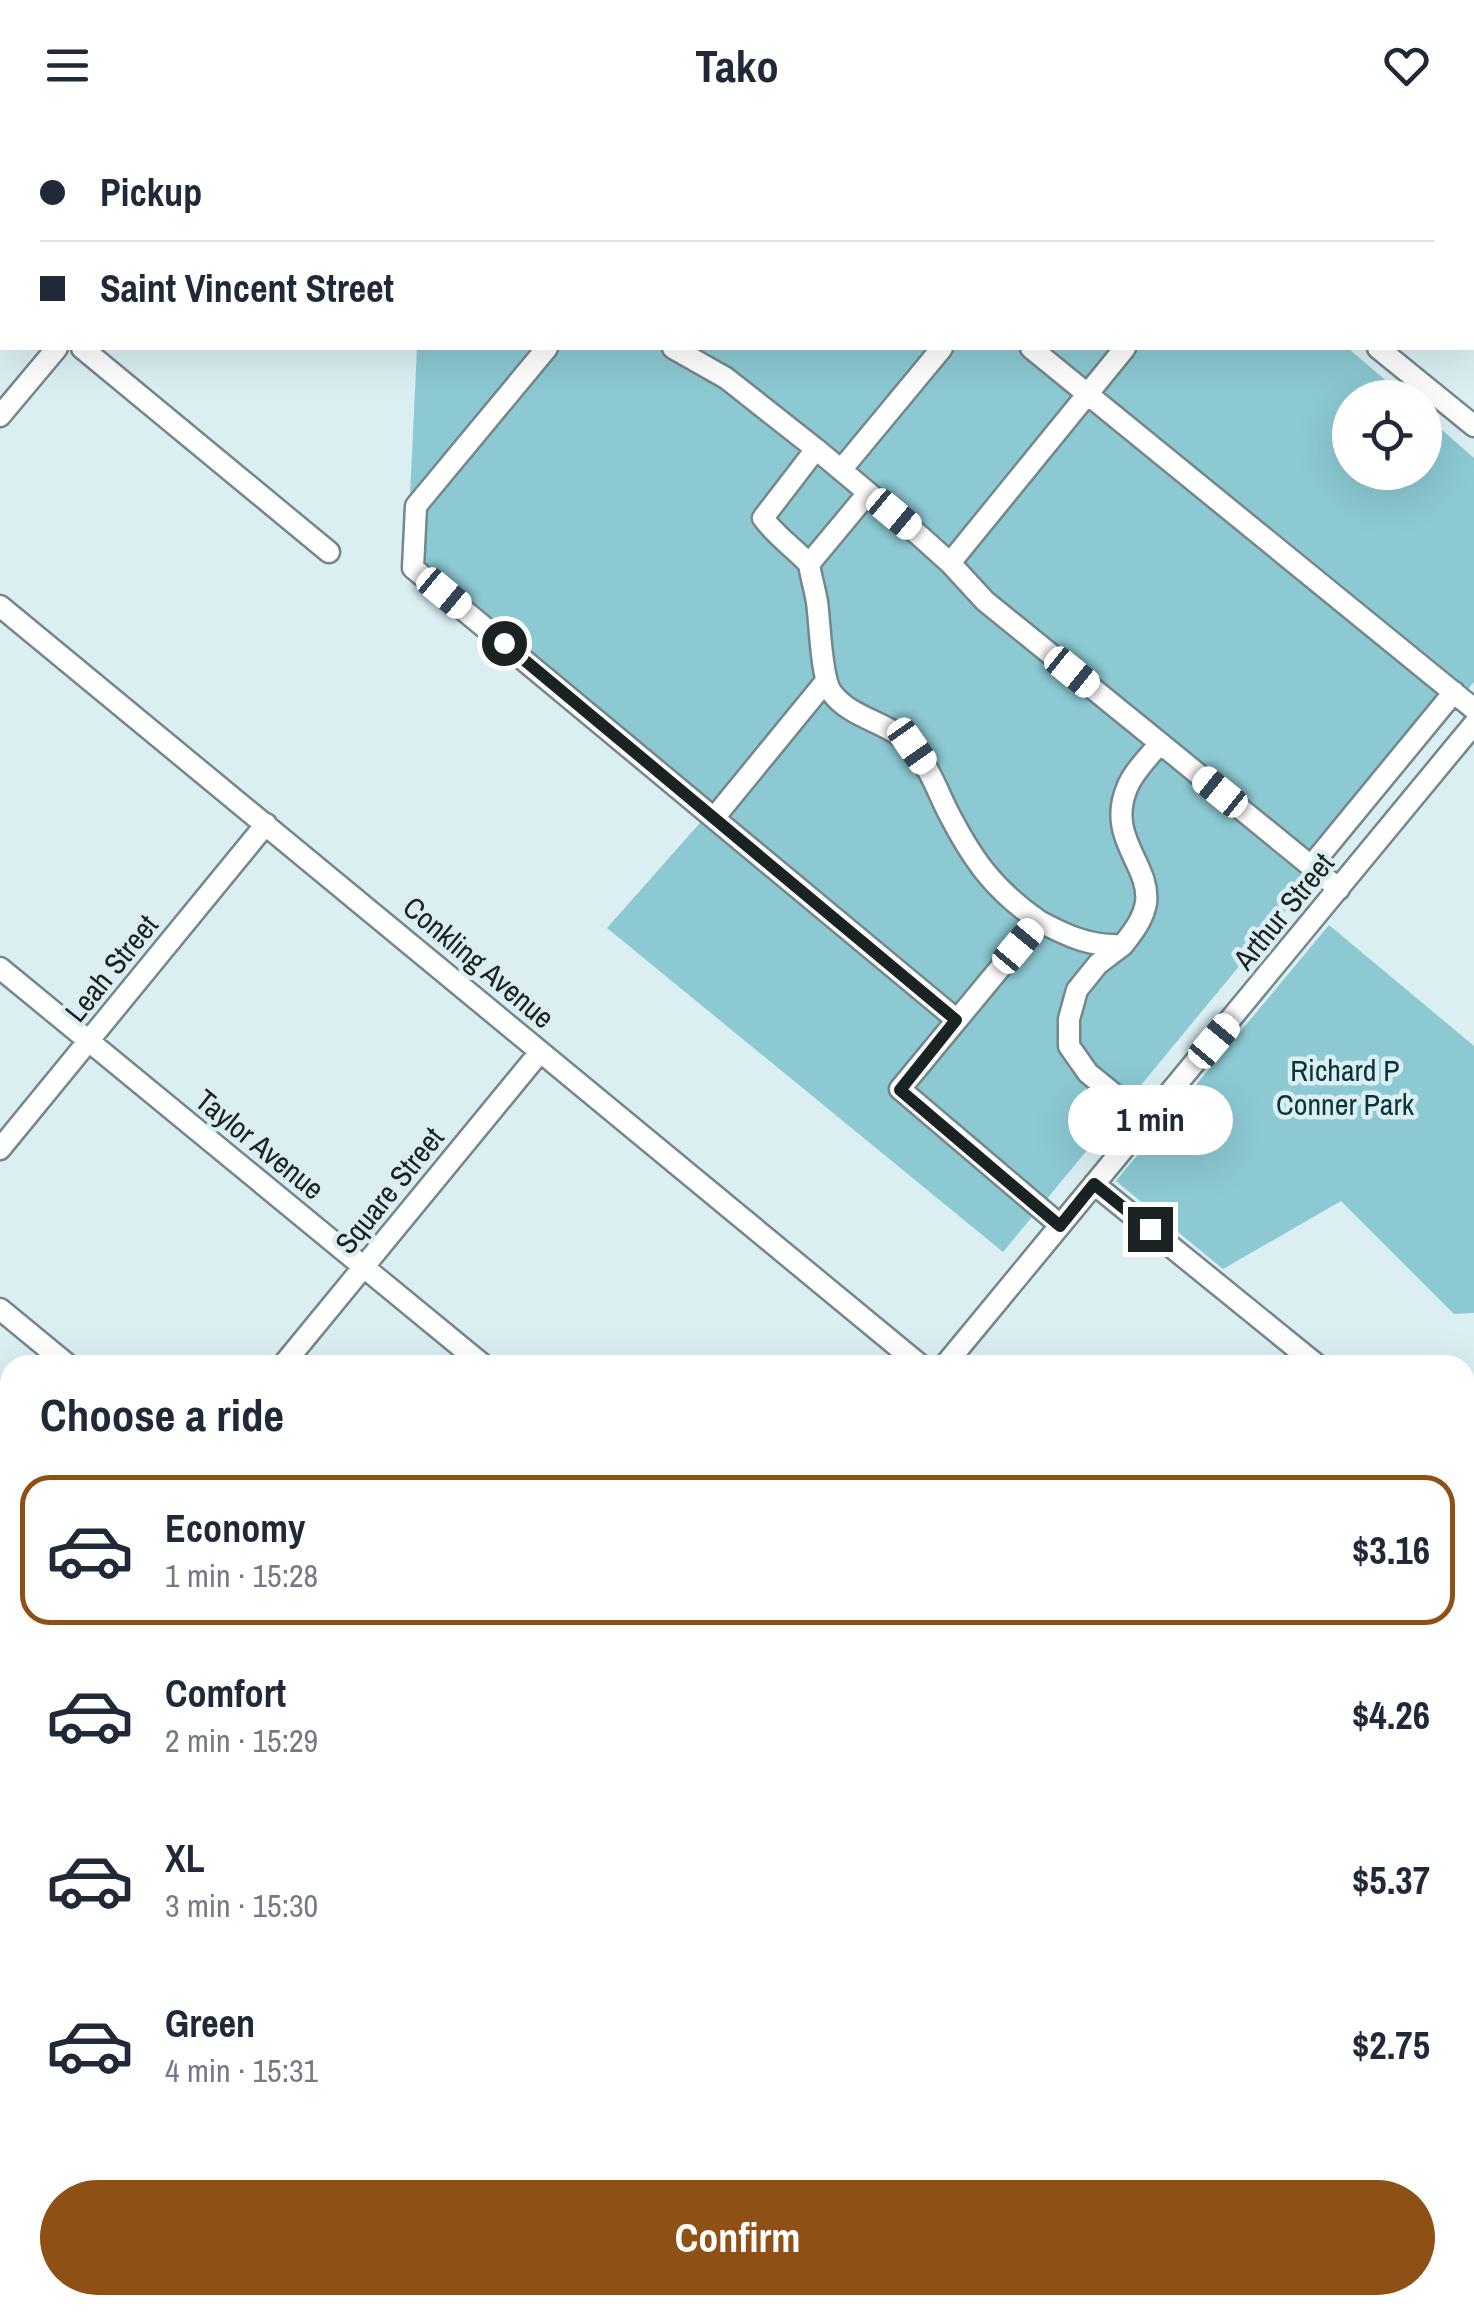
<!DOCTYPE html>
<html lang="en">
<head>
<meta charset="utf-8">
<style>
	:root { --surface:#fff; --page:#f6f6f7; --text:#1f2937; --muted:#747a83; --line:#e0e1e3; --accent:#8e5014 }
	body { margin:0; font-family:"Archivo Narrow",sans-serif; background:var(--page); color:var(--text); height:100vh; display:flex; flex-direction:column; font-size:38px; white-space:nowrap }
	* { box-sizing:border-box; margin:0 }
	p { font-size:32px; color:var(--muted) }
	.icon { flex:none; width:55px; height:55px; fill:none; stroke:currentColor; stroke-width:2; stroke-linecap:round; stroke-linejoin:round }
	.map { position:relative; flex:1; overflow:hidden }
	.drawer { position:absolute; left:0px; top:1225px; width:1475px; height:960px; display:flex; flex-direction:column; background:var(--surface); border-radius:30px 30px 0 0; box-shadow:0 10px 40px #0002 }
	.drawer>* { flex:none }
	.top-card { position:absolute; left:0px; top:0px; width:1475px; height:220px; box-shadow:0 10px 40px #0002; display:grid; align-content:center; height:220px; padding:0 40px; background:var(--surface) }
	.controls { position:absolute; left:1332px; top:250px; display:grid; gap:20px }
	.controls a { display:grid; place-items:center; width:110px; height:110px; border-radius:50%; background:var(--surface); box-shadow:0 10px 40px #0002; font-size:50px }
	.end { position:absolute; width:45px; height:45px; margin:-22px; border:12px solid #1b2223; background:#fff; box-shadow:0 0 0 5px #fff }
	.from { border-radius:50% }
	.bubble { position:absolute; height:70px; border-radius:35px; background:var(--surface); box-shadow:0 10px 40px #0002; font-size:32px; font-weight:800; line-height:70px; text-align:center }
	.car { position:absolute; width:30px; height:60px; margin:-30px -15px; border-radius:12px; box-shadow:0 0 8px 2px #0007; background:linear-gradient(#fff 24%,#345 0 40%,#fff 0 76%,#345 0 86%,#fff 0) }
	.top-card b { display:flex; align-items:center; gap:35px; height:95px; font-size:38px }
	.top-card b+b { border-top:2px solid var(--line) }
	.top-card i { width:25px; height:25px; background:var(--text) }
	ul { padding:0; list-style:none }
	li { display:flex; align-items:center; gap:30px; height:150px; margin:0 20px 15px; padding:0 20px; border:5px solid transparent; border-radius:30px }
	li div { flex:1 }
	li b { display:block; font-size:38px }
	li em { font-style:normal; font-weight:800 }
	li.active { border-color:var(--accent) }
	li>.icon { width:90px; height:90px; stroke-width:1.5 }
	h2 { padding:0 40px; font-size:45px; line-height:120px }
	.button { display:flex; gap:20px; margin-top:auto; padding:20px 40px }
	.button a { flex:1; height:115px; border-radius:60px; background:var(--accent); color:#fff; font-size:40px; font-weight:800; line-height:115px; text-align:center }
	header { display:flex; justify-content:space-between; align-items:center; height:130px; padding:0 40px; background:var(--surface); font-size:45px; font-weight:800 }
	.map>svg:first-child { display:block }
	.green { fill:#8cc9d3 }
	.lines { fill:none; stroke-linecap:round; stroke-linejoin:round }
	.minor-casing { stroke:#74878a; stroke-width:25 }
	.minor { stroke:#fff; stroke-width:20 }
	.route { stroke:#1b2223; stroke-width:12 }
	.labels { text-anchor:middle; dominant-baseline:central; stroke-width:9; stroke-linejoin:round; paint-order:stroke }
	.street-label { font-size:30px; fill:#1b2223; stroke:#dbeff2 }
	.park-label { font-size:30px; fill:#073339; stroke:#dbeff2 }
</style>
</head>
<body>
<header><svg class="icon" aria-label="menu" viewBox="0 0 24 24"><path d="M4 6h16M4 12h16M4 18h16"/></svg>Tako<svg class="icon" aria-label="heart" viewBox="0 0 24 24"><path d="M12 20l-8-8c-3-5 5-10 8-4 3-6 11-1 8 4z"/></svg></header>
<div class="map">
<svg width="1474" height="2185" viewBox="0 0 1474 2185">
	<rect width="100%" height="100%" fill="#dbeff2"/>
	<!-- green -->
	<path class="green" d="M428,0H1078L1082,2H428Z
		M417,218H1348L1405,267L1350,268V342H1425V285L1474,328V552L1003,1122L607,798L706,686L407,430Z
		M1329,795L1474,916V1183L1454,1184L1341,1071L1223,1139L1116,1051Z"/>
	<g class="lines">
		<!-- minor casing -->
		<g class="minor-casing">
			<path id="minor" d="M64,0L67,2
				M326,0L329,2
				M1117,0L1120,2
				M165,2L167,0
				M234,2L236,0
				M357,2L361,0
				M724,2L726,0
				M0,150L2,152
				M82,218L329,422
				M547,218L416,376L413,438L957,890L1039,791C1067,806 1091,817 1123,815C1133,802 1143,790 1146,773C1151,735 1106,708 1127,658C1133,642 1149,627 1160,613L1339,759
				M673,218L726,248L816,319L920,406L950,433L985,471L1160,613
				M1031,218L1474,579
				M1378,218L1474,296
				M0,286L57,218
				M841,340L942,218
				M868,363L809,434C811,447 815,460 817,472C820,493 821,549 832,563C852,590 893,592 914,619C929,638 937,659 947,680C972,729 993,759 1039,791
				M950,433L1125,218
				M809,434C794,418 776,406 763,388L816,319
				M0,476L920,1235
				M714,688L826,551
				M1311,736L1454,562
				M1123,815L1098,834L1077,860L1069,889V916L1088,943L1147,991
				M0,838L483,1235
				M957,890L900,959L1060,1095
				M0,1019L266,694
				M1094,1054L1317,1235
				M0,1179L68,1235
				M283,1235L540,922
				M945,1235L1474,594
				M1465,1357L1474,1364
				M0,1486L10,1495
				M0,1577L10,1565
				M1465,1684L1474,1691
				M0,1765L10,1774
				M1465,2045L1474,2053
				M0,2049L10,2057
				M149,2175L161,2185L169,2175
				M495,2175L507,2185
				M839,2175L851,2185
				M1213,2175L1226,2185"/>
		</g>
		<!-- minor -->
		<use href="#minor" class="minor"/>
	</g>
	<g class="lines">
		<!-- route -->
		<path class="route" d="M504,513L956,890L900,960L1060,1096L1094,1054L1150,1099"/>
	</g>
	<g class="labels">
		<!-- street labels -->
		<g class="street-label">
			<text transform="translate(1283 781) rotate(-51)">Arthur Street</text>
			<text transform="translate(479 832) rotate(40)">Conkling Avenue</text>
			<text transform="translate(111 838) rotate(-51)">Leah Street</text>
			<text transform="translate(260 1014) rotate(39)">Taylor Avenue</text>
			<text transform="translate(389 1060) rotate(-51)">Square Street</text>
		</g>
		<!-- park labels -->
		<g class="park-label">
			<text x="1345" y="940">Richard P<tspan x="1345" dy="34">Conner Park</tspan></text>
		</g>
	</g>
</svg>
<div class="controls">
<a><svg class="icon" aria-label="locate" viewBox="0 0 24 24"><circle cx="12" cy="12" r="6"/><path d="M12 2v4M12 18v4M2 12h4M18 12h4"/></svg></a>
</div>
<i class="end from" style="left:504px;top:513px"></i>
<i class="end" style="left:1150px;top:1099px"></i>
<div class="bubble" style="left:1068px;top:955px;width:165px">1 min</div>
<i class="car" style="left:894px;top:384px;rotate:130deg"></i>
<i class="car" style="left:444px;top:463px;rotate:130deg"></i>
<i class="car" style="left:1072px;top:542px;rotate:129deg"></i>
<i class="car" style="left:912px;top:616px;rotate:145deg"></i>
<i class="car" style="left:1220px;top:662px;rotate:309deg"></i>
<i class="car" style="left:1018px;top:816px;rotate:40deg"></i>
<i class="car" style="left:1214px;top:911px;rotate:40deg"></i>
<div class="top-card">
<b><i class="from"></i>Pickup</b>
<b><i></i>Saint Vincent Street</b>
</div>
<section class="drawer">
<h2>Choose a ride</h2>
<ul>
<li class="active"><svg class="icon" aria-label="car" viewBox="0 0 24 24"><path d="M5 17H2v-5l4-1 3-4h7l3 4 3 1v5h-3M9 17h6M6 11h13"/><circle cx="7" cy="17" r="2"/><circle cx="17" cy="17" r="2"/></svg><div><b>Economy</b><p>1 min · 15:28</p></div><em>$3.16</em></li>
<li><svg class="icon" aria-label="car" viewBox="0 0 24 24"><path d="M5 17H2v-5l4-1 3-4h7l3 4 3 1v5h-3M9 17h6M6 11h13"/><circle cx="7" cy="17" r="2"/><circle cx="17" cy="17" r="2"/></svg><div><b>Comfort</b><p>2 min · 15:29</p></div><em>$4.26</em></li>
<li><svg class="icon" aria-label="car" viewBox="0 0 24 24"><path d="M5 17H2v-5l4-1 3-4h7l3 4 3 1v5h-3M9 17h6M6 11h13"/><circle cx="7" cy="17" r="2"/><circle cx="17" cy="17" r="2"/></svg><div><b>XL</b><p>3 min · 15:30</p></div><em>$5.37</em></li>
<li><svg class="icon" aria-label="car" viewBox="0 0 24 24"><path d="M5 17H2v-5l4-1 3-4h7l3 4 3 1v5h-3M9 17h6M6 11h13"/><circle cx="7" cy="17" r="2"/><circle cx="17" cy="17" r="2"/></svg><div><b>Green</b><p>4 min · 15:31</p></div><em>$2.75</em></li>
</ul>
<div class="button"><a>Confirm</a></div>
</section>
</div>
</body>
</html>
